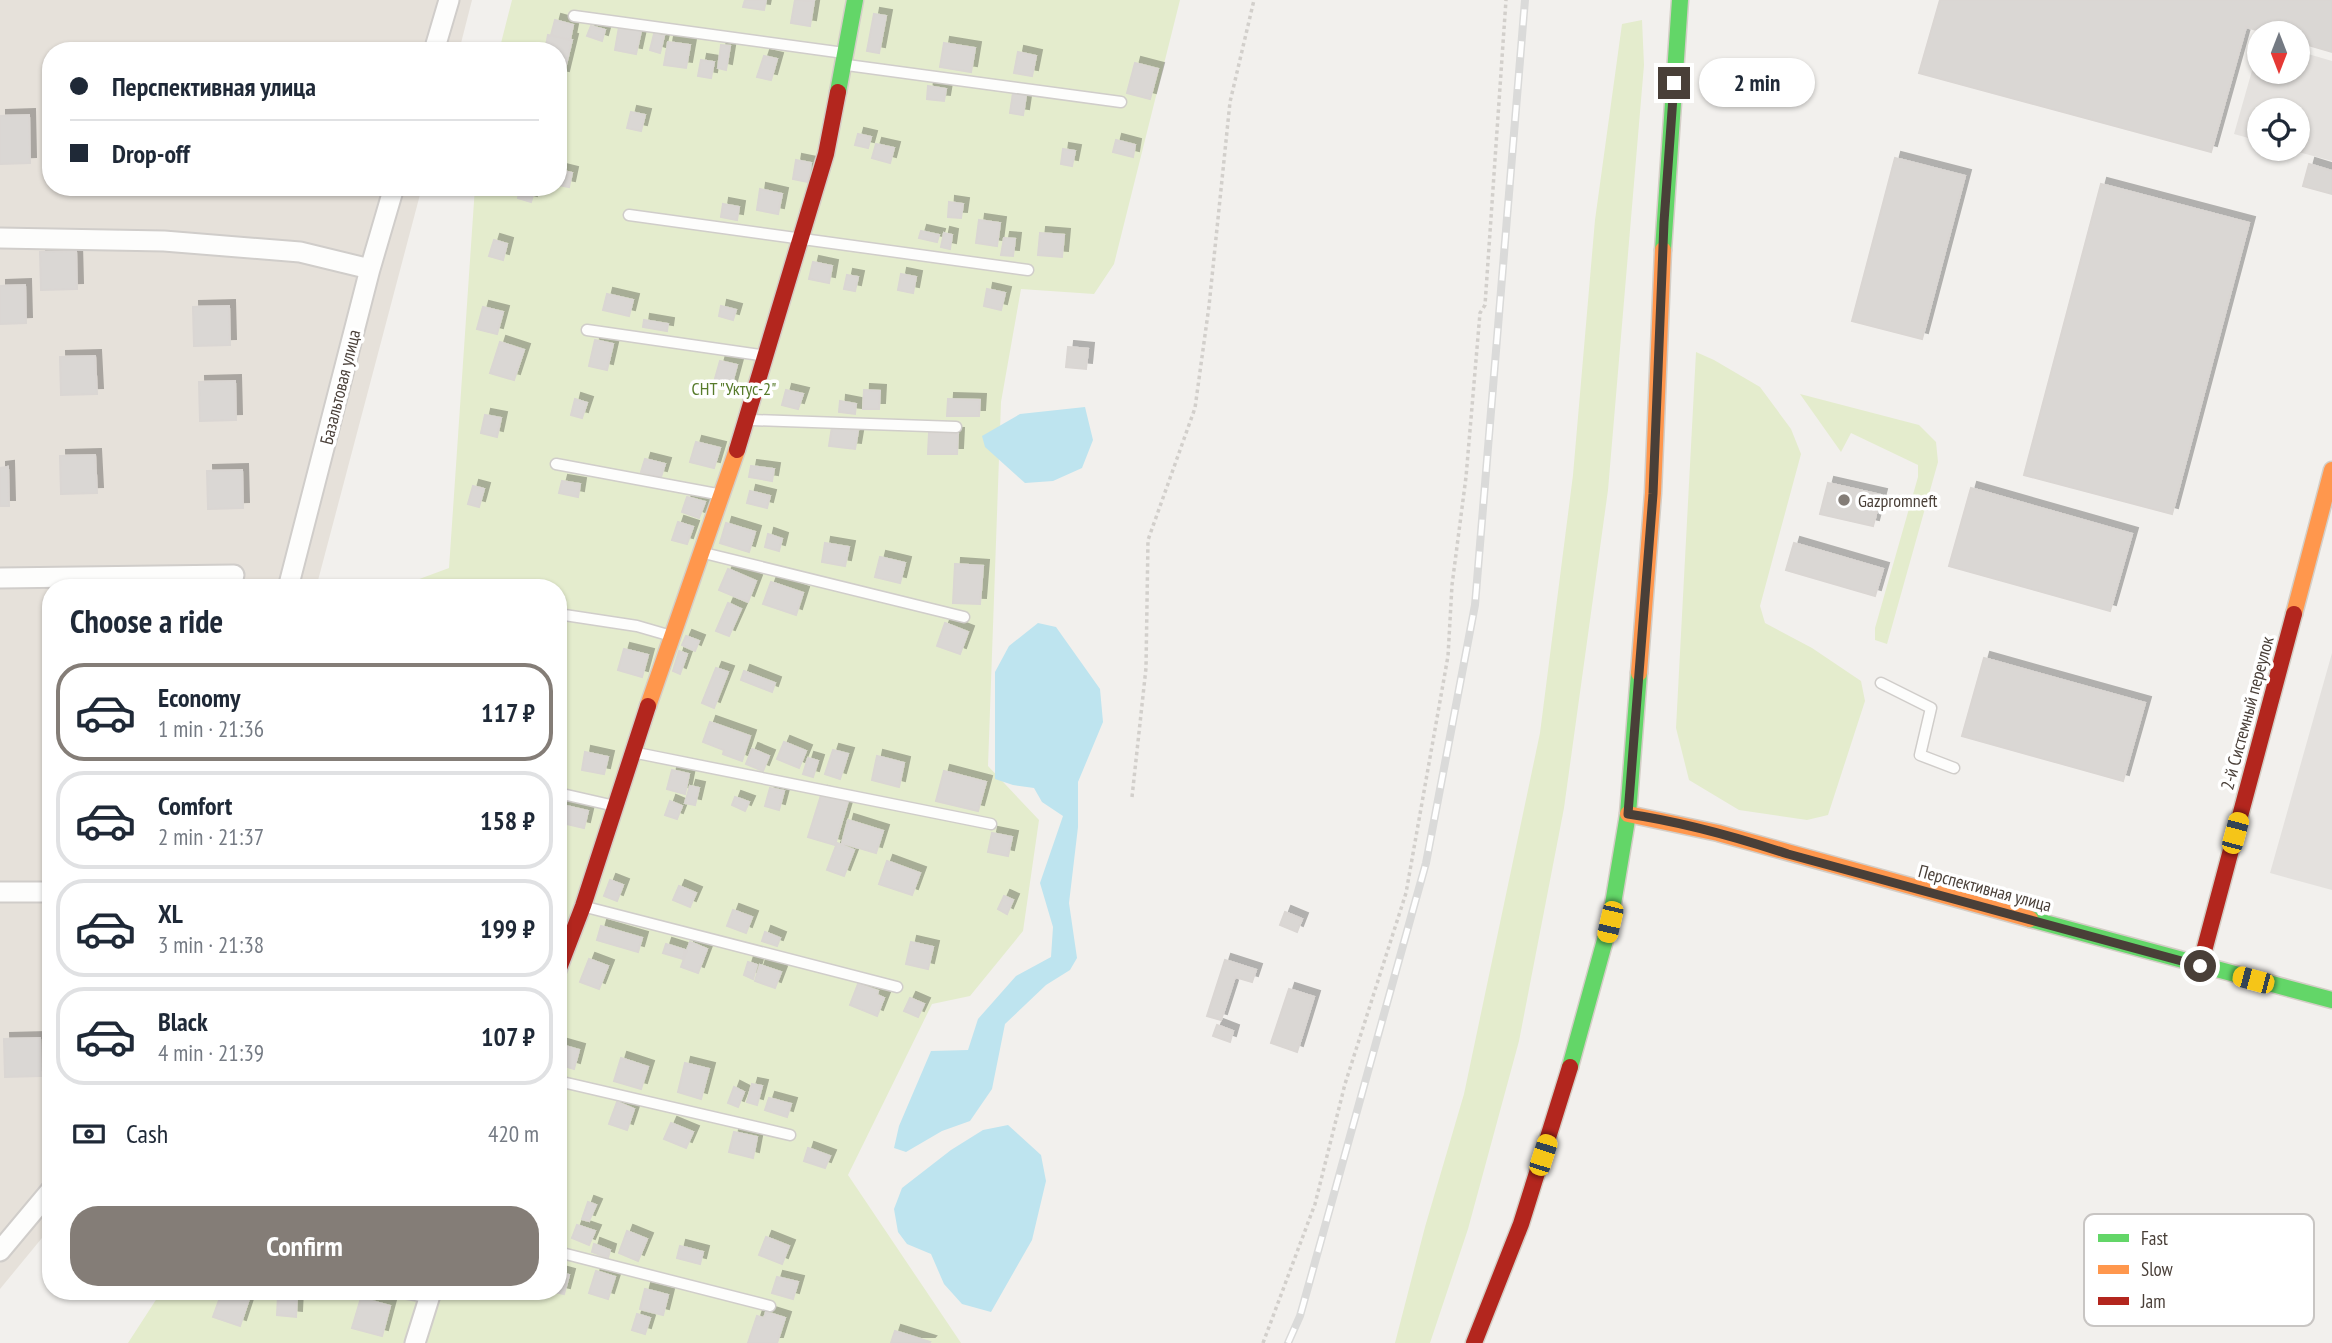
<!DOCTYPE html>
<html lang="en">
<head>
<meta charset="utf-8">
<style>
	:root { --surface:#fff; --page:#f6f6f7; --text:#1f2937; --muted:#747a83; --line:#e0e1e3; --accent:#847d77 }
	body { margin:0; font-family:"PT Sans Narrow",sans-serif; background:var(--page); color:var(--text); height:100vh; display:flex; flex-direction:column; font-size:26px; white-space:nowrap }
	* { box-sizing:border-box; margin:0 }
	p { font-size:23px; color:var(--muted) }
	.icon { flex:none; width:38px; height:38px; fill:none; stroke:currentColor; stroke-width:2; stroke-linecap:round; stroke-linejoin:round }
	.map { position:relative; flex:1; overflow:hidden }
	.drawer { position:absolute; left:42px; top:579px; width:525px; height:721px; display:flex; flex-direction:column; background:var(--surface); border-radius:28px; box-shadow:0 2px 5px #0004 }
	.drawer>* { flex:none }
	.hud { position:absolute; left:42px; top:42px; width:525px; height:154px; border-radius:28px; box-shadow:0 2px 5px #0004; display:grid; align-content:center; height:154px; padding:0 28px; background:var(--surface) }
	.needle { width:46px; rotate:180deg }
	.tools { position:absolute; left:2247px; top:21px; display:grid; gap:14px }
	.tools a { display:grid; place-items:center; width:63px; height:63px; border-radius:50%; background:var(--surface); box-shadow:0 2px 5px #0004; font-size:35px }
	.end { position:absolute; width:32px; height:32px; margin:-16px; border:9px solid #493f38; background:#fff; box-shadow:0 0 0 4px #fff }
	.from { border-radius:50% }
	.bubble { position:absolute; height:49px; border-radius:24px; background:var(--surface); box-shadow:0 2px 5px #0004; font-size:23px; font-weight:800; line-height:49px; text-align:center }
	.car { position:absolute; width:21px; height:42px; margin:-21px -10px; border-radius:9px; box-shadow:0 0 5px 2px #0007; background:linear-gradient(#f5c518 24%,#345 0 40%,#f5c518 0 76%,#345 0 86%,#f5c518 0) }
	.hud b { display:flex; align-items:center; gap:24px; height:66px; font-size:26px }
	.hud b+b { border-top:2px solid var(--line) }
	.hud i { width:18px; height:18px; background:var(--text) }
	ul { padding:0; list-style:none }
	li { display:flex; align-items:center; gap:21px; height:98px; margin:0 14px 10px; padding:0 14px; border:4px solid var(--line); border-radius:28px }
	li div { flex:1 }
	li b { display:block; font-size:26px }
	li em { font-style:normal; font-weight:800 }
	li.selected { border-color:var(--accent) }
	li>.icon { width:63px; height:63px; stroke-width:1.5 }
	h2 { padding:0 28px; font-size:32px; line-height:84px }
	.pay { display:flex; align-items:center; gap:18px; height:77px; padding:0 28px; font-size:26px }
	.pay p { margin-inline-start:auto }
	.cta { display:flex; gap:14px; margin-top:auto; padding:14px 28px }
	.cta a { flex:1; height:80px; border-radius:28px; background:var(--accent); color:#fff; font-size:28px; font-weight:800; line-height:80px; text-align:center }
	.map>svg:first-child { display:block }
	.residential { fill:#e6e1da }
	.green { fill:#e4eccd }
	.parking { fill:#e4e1de }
	.water { fill:#bee4ef }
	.building { fill:#dad7d4; stroke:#dad6d3; stroke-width:2; filter:url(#shadow) }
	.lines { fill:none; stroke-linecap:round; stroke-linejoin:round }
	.lane-casing { stroke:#d0cdca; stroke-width:13 }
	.street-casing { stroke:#d0cdca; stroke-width:23 }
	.fast-casing { stroke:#d4cec7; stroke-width:19 }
	.slow-casing { stroke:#d4cec7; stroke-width:19 }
	.jam-casing { stroke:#d4cec7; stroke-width:19 }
	.path { stroke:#d2cfcb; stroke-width:3.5; stroke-dasharray:3.5 3.5; stroke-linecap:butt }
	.lane { stroke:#fdfdfc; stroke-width:10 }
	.street { stroke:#fdfdfc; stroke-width:19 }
	.fast { stroke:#63d668; stroke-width:16 }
	.slow { stroke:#ff974d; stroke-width:16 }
	.jam { stroke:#b3261e; stroke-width:16 }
	.rail-casing { stroke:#dadad9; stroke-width:8 }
	.rail { stroke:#fff; stroke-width:5; stroke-dasharray:16; stroke-linecap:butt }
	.route { stroke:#493f38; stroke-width:9 }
	.poi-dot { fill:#847d77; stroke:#fff; stroke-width:2.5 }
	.labels { text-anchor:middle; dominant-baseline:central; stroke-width:7; stroke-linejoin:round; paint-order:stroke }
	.street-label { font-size:18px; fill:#493f38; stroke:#fff }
	.park-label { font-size:18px; fill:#577b2b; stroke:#fff }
	.poi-label { font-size:18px; fill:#493f38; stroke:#fff; text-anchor:start }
	.key { fill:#fff; stroke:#c8c5c3; stroke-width:2 }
	.key-label { font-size:19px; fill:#493f38 }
</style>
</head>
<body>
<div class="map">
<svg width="2332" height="1343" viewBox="0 0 2332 1343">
	<defs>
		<filter id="shadow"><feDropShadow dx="6" dy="-6" stdDeviation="0" flood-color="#0004"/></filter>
	</defs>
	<rect width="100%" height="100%" fill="#f2f0ed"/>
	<!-- residential -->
	<path class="residential" d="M0,0H472L459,51H51V187H422L316,588H51V1227L0,1289Z"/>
	<!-- green -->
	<path class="green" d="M512,0H1180L1114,264L1094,294L1021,289L1001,402L988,766L1039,820L1023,931L970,996L932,1004L848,1175L961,1343H128L161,1292H558V588H395L449,568L475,187H558V51H499Z
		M1642,20L1644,65L1608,490L1564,808L1519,1041L1468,1229L1430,1343H1395L1425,1227L1464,1094L1540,733L1573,475L1595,220L1622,24Z
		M1696,352L1714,360L1760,387L1791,429L1801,454L1760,606L1765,623L1812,648L1861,681L1865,701L1828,815L1807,820L1739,810L1689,780L1676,728Z
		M1800,394L1919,425L1936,442L1938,462L1887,644L1875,640V628L1918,477V465L1851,433L1841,452Z"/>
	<!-- parking -->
	<path class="parking" d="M2259,46V72H2298V51L2332,61V161L2287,149H2298V110H2259V141L2234,134Z
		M2332,653V890L2270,873Z"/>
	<!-- water -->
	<path class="water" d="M1085,407L1093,440L1082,468L1053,481L1025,483L985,447L982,436L1020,414Z
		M1038,623L1056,627L1100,689L1103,722L1078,782V827L1069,903L1077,958L1070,970L1046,985L1005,1024L992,1089L970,1121L942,1131L906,1152L894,1148L899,1126L931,1051L968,1050L978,1019L1016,976L1051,957L1053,927L1040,883L1063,816L1042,802L1034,788L1013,785L995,779V672L1009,646Z
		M1008,1125L1041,1155L1046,1181L1032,1240L991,1312L962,1304L944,1284L931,1254L907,1244L898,1232L894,1209L902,1188L951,1150L983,1130Z"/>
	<!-- building -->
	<path class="building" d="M745,0H766L764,10L743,7Z
		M795,0L814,1L810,26L791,23Z
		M1940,0H2332V52L2298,42V33H2267L2246,27L2211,152L1919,73Z
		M874,14L886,16L879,53L867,51Z
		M555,20L573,25L570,40L551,35Z
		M591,26L605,30L602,41L587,36Z
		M619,27L641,31L636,54L615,50Z
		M654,34L664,36L660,53L650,50Z
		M548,35L572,40L563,77L558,76V51H545Z
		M668,42L690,45L686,68L664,65Z
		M944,43L975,48L971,72L940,67Z
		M721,45L730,46L726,70L718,68Z
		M1018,52L1036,56L1032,76L1014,73Z
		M764,56L777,59L771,80L757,77Z
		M701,60L714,62L711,78L698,76Z
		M1135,63L1158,69L1150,99L1127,93Z
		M928,86L946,89L944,101L927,99Z
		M1013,93L1026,95L1023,115L1010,113Z
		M631,112L645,115L641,131L627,128Z
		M29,115L30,163L0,164V116Z
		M858,134L871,137L868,148L855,145Z
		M1116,140L1135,145L1133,157L1113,152Z
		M876,144L894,148L890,163L872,158Z
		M1063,149L1075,151L1072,166L1061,164Z
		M1895,158L1965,176L1922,339L1852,321Z
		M796,160L811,163L808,182L793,179Z
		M2309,164L2332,171V194L2303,186Z
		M560,170L572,173L569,187L558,185Z
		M2101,184L2249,223L2172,514L2024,475Z
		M520,189L534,192L531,202L518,198Z
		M760,189L782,194L778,214L757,210Z
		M949,202L963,204L961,218L948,217Z
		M723,204L739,207L737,220L721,217Z
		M979,220L1000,223L997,246L976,243Z
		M921,231L939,235L937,242L919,238Z
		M944,233L952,235L950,249L941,247Z
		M1040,233L1064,235L1062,257L1038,255Z
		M1004,238L1015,239L1013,256L1001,255Z
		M494,240L507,244L503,260L489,256Z
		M76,251L77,289L41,290L40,252Z
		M813,262L832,266L829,283L809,279Z
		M901,274L916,277L913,293L898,290Z
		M847,275L858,277L855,291L844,289Z
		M25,285L26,323L0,324V286Z
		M987,289L1005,293L1001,310L984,306Z
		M607,294L633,300L629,316L603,310Z
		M229,306L230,345L194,346L193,307Z
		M721,306L736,310L733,320L719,316Z
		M483,307L503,312L497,334L477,329Z
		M644,320L668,324L667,331L643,327Z
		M595,340L613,344L607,370L589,366Z
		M500,342L524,350L514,380L490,373Z
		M1068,347L1088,349L1086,369L1066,367Z
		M95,356L97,394L61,395L60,357Z
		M720,361L737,365L731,387L714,382Z
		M235,381L236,420L200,421L199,382Z
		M786,390L803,394L798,409L782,405Z
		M864,390L880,391L879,409H863Z
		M575,399L587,403L582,418L571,415Z
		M948,399L980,400L979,416H947Z
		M840,401L856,404L855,414L839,412Z
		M485,415L501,418L497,437L481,433Z
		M832,427L858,431L855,449L829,446Z
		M929,433L958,434L957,454H928Z
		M696,442L720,448L714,468L690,462Z
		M95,455L97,493L61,494L60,456Z
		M645,459L665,464L661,477L641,472Z
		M751,466L774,469L772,481L749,477Z
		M8,467L9,506H0V468Z
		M242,470L243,508L208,509L207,471Z
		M562,481L580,484L578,497L559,493Z
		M1828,483L1881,495L1873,526L1820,514Z
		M473,486L484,489L479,507L468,504Z
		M1971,488L2132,534L2110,611L1949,566Z
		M750,491L770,496L767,508L747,503Z
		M687,497L705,502L699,518L682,512Z
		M678,522L693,527L687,544L672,540Z
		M726,523L755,532L749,552L720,543Z
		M768,534L782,539L779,551L765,547Z
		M825,543L849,547L845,566L822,562Z
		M1794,543L1883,569L1875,596L1786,570Z
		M880,557L905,563L900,583L875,577Z
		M955,564L983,566L980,604L953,603Z
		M728,569L756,581L748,602L719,590Z
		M771,582L803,593L796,615L763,604Z
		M728,603L741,609L729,636L716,631Z
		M945,623L968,632L960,654L937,646Z
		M686,636L699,641L695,651L682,645Z
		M624,649L648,655L642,677L618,670Z
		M679,651L687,654L680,674L673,671Z
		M1984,658L2145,703L2123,781L1962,736Z
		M716,668L728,672L714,708L702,703Z
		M744,671L775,683L772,692L741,680Z
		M710,722L750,736L742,761L723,754L724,750L703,742Z
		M784,742L806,751L799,768L777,759Z
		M752,749L769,756L763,771L746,764Z
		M833,750L848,754L840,779L825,774Z
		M585,752L608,757L604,774L582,770Z
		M877,756L904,763L899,787L872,780Z
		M808,758L818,761L813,777L803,774Z
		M672,770L689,774L685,794L667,789Z
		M944,771L986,782L978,811L936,801Z
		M690,786L699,788L695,805L685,803Z
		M770,788L784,791L779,810L765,806Z
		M822,792L848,801L835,845L808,837Z
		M735,797L749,802L745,811L732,805Z
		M670,801L682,806L677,819L665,815Z
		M558,804L588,811L584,828L558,822Z
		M848,820L883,831L876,853L842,843Z
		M992,833L1012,837L1008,856L988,852Z
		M837,843L854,850L844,876L827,870Z
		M887,861L920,873L912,895L879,884Z
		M610,880L623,885L617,901L604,896Z
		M679,886L696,893L690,907L673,900Z
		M1004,896L1013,900L1007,914L998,909Z
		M733,910L752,917L746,933L727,926Z
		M1285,912L1302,919L1297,932L1280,925Z
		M601,926L642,938L638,952L597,940Z
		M765,932L780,938L777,946L762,941Z
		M690,942L707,949L698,973L681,967Z
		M911,942L933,947L928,969L906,964Z
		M666,944L685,950L683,959L663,953Z
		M589,959L608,966L599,989L580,982Z
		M1225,960L1256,970L1252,982L1235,977L1221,1020L1207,1016Z
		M748,962L757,965L753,979L744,975Z
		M760,965L781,972L775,988L755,981Z
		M858,984L878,991L877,995L884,998L877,1016L850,1005Z
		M1289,989L1314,997L1297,1052L1271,1043Z
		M910,998L924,1004L918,1017L904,1011Z
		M1217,1025L1233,1031L1230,1042L1213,1036Z
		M40,1038L41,1076L5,1077L4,1039Z
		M558,1044L579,1050L574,1069L558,1064Z
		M621,1058L648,1067L641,1089L614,1081Z
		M685,1063L709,1069L701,1099L678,1092Z
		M752,1084L762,1086L757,1105L747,1102Z
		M734,1087L744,1092L738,1107L728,1103Z
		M769,1098L791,1104L787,1117L765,1110Z
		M617,1102L634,1109L627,1130L609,1124Z
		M671,1123L693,1132L686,1148L664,1139Z
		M734,1132L757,1137L753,1158L729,1152Z
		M808,1148L830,1156L825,1168L804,1161Z
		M588,1202L596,1205L589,1221L582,1219Z
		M577,1225L595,1231L589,1245L572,1238Z
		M627,1231L647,1239L638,1261L619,1253Z
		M766,1237L789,1246L782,1264L759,1255Z
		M594,1244L610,1250L608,1258L592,1252Z
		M680,1246L703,1252L700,1264L677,1258Z
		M596,1271L615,1277L608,1299L589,1293Z
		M558,1272L569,1275L564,1294L555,1292H558Z
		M777,1277L798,1282L793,1299L772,1293Z
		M645,1289L668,1295L663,1315L640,1309Z
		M222,1292L251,1293L240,1326L213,1317Z
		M278,1296L297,1297L296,1317L277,1315Z
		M361,1298L390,1306L382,1336L352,1328Z
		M766,1312L785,1318L777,1343H748L757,1316L764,1318Z
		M637,1314L650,1318L645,1334L632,1330Z
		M895,1331L930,1342L929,1343H891Z"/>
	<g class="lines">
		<!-- lane casing -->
		<g class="lane-casing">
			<path id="lane" d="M574,16L844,53
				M847,65L1121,102
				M629,215L1028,270
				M587,330L760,355
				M752,420L956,427
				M556,464L717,494
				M704,553L964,617
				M558,614L637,626L668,635
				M1881,683L1931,708L1920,755L1954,768
				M637,753L991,824
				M558,793L615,806
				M586,907L897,987
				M558,1081L790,1135
				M558,1252L770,1306
				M397,1292L428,1297"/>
		</g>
		<!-- street casing -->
		<g class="street-casing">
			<path id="street" d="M434,51L449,0
				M0,238L164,241L300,252L370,269
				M0,578L234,575
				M288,588L370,269L394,187
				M0,892H51
				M0,1251L51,1190
				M415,1343L431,1292"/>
		</g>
		<!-- fast casing -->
		<g class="fast-casing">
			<path id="fast" d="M838,92L855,0
				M1663,250L1680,0
				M2030,919L2332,1000
				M1570,1067L1610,922L1628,814L1639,673"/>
		</g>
		<!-- slow casing -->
		<g class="slow-casing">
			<path id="slow" d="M2294,614L2332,470
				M1639,673L1653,493L1663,250
				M648,706L737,450
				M1628,814L1718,833L2030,919"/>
		</g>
		<!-- jam casing -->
		<g class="jam-casing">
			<path id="jam" d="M737,450L826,154L838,92
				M2200,966L2294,614
				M558,971L583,906L648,706
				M1474,1343L1521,1224L1570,1067"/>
		</g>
		<!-- path -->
		<path class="path" d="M1132,797L1146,668L1148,540L1195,408L1209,306L1230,102L1254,0
			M1263,1343L1315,1204L1345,1084L1406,893L1448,656L1452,585L1466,477L1480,313L1485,305L1506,0"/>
		<!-- lane -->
		<use href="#lane" class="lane"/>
		<!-- street -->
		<use href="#street" class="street"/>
		<!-- fast -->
		<use href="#fast" class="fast"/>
		<!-- slow -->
		<use href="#slow" class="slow"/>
		<!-- jam -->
		<use href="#jam" class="jam"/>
		<!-- rail casing -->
		<g class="rail-casing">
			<path id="rail" d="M1288,1343L1300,1316L1426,863L1475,605L1525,0"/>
		</g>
		<!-- rail -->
		<use href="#rail" class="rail"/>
	</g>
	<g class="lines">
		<!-- route -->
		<path class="route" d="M1674,83L1664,222L1653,494L1628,814C1683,822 1736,837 1788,854L2200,966"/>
	</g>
	<!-- markers -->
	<circle class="poi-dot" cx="1844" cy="500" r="7"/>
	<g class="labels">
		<!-- street labels -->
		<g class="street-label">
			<text transform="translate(340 387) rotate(-76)">Базальтовая улица</text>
			<text transform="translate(2247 713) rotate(-75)">2-й Системный переулок</text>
			<text transform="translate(1985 888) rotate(15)">Перспективная улица</text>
		</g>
		<!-- park labels -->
		<g class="park-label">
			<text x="734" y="388">СНТ "Уктус-2"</text>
		</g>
		<!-- poi labels -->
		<g class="poi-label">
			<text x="1858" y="500">Gazpromneft</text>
		</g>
	</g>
	<!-- legend -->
	<rect x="2084" y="1214" width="230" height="112" rx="10" class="key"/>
	<rect x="2098" y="1234" width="31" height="8" fill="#63d668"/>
	<rect x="2098" y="1265" width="31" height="9" fill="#ff974d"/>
	<rect x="2098" y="1297" width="31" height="8" fill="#b3261e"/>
	<g class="key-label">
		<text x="2141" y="1245">Fast</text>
		<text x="2141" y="1276">Slow</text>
		<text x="2141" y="1308">Jam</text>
	</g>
</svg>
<div class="tools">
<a><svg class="needle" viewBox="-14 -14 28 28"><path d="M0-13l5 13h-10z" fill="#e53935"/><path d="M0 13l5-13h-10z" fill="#747a83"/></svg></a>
<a><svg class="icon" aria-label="locate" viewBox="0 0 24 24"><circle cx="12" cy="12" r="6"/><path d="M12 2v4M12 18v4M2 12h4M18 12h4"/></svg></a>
</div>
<i class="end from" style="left:2200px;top:966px"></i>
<i class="end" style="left:1674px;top:83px"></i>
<div class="bubble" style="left:1699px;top:58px;width:116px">2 min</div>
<i class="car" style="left:2235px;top:833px;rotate:15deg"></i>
<i class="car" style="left:1610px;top:922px;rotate:193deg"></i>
<i class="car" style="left:2253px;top:980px;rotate:285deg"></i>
<i class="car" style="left:1543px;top:1155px;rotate:18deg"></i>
<div class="hud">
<b><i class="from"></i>Перспективная улица</b>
<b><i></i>Drop-off</b>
</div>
<section class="drawer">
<h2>Choose a ride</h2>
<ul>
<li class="selected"><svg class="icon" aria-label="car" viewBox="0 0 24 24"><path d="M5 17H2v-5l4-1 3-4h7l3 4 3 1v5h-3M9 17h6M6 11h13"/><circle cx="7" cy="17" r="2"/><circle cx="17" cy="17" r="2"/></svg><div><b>Economy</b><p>1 min · 21:36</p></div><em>117 ₽</em></li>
<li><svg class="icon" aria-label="car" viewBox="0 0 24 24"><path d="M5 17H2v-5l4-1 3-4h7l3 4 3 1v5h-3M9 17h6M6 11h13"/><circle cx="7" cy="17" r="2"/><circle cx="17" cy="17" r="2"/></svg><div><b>Comfort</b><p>2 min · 21:37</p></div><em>158 ₽</em></li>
<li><svg class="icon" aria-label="car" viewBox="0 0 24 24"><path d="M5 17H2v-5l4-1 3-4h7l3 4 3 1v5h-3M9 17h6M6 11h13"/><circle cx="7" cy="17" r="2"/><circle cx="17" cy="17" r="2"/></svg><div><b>XL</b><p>3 min · 21:38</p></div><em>199 ₽</em></li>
<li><svg class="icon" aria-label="car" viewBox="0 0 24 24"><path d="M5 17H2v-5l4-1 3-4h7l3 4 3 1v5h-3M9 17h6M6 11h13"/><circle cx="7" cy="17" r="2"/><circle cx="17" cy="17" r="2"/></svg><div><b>Black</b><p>4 min · 21:39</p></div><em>107 ₽</em></li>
</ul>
<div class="pay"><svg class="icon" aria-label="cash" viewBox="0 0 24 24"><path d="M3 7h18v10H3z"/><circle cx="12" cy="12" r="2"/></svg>Cash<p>420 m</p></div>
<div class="cta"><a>Confirm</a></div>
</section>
</div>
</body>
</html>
